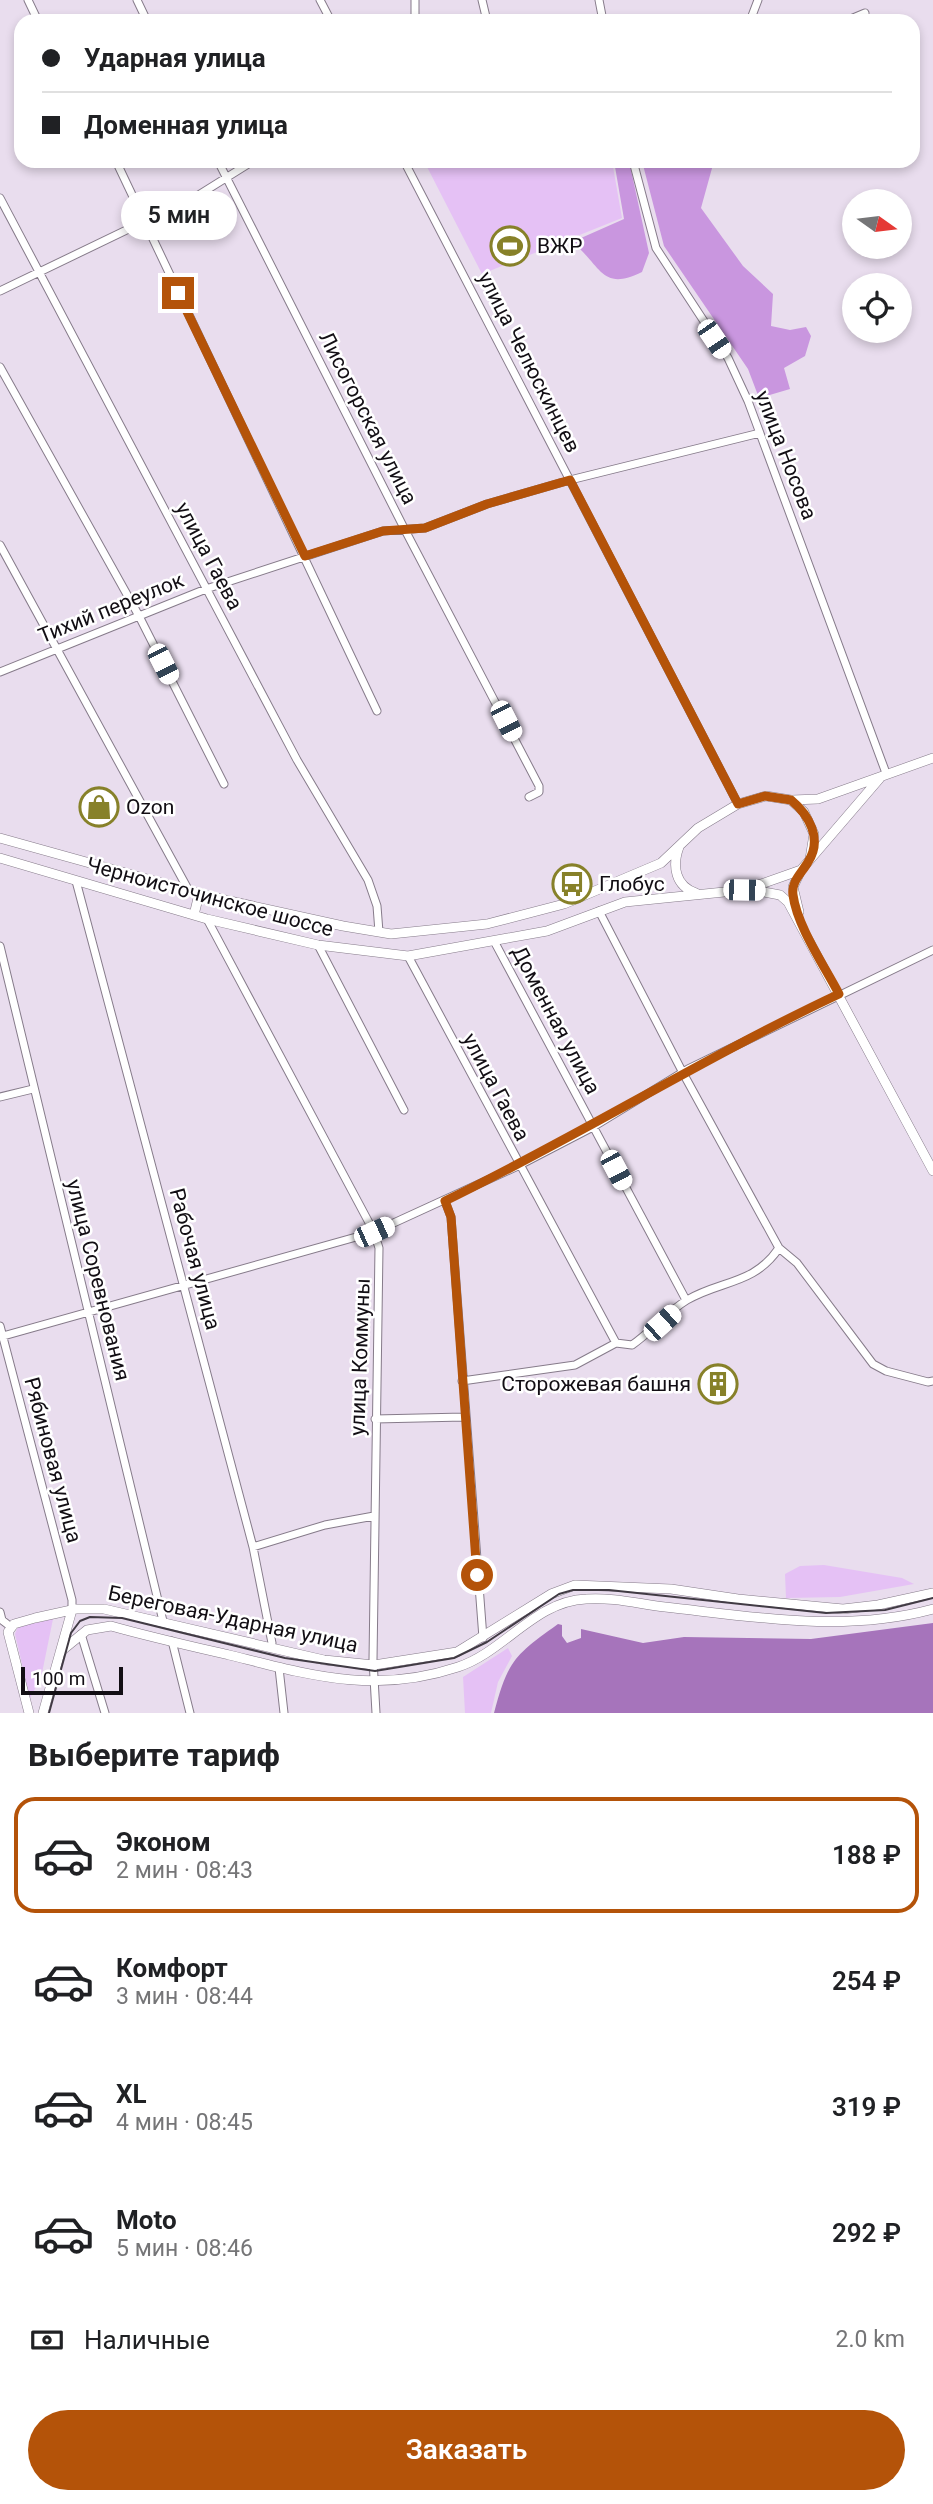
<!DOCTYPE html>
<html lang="ru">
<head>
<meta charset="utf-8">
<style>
	:root { --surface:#fff; --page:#f6f6f6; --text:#202124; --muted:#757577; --line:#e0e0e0; --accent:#b45309 }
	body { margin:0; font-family:Roboto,sans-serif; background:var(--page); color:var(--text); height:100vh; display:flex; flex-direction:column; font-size:26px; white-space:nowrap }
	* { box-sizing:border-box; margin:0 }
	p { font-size:23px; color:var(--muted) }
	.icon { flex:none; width:38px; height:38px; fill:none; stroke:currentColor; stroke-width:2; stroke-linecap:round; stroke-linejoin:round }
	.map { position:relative; height:1713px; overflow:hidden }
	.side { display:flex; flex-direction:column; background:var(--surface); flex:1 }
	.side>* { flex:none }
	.top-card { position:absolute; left:14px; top:14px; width:906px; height:154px; border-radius:21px; box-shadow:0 4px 10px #0003; display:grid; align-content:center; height:154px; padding:0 28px; background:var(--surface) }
	.needle { width:46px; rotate:104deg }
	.tools { position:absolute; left:842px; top:189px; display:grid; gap:14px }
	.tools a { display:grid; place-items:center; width:70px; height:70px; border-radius:50%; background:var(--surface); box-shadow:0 4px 10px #0003; font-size:35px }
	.scale { position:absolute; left:21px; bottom:18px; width:102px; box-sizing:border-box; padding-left:7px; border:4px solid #120e14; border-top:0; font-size:19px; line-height:24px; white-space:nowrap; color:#120e14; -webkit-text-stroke:5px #fff; paint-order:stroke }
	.end { position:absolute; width:32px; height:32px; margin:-16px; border:9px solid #b45309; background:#fff; box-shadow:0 0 0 4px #fff }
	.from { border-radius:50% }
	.bubble { position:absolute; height:49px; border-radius:24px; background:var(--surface); box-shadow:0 4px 10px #0003; font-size:23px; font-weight:600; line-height:49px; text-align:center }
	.car { position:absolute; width:21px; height:42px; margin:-21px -10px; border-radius:9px; box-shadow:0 0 5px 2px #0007; background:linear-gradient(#fff 24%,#345 0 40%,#fff 0 76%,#345 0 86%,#fff 0) }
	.top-card b { display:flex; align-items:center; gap:24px; height:66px; font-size:26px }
	.top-card b+b { border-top:2px solid var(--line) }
	.top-card i { width:18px; height:18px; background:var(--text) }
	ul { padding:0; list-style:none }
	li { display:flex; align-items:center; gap:21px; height:116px; margin:0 14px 10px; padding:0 14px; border:4px solid transparent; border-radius:21px }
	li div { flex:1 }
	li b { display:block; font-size:26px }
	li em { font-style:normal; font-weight:600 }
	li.current { border-color:var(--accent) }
	li>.icon { width:63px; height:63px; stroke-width:1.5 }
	h2 { padding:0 28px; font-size:32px; line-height:84px }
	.pay { display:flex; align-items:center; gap:18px; height:77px; padding:0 28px; font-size:26px }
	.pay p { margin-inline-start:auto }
	.button { display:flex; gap:14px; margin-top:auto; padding:14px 28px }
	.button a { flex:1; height:80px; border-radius:42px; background:var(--accent); color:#fff; font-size:28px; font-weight:600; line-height:80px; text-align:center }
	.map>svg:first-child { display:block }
	.green { fill:#e5c1f5 }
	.forest { fill:#c996df }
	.water { fill:#a674bb }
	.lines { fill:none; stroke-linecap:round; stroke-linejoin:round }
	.minor-casing { stroke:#867b8a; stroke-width:9 }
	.major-casing { stroke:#867b8a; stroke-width:10 }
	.minor { stroke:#fff; stroke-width:7 }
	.major { stroke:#fff; stroke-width:9 }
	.tram { stroke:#413b44; stroke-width:2 }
	.route { stroke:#b45309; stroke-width:9 }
	.labels { text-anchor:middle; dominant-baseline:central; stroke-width:5; stroke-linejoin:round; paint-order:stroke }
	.poi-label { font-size:21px; fill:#120e14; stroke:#fff; text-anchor:start }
	.street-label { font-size:21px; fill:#120e14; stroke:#fff }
</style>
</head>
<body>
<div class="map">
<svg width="933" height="1713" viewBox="0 0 933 1713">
	<rect width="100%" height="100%" fill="#e9ddee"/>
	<!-- green -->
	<path class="green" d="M424,161H612L622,218L482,274Z
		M824,1565L902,1578L914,1584L840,1597L786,1598L785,1574L800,1566Z
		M53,1619L41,1678L30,1698L15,1634L18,1627Z
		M508,1648L512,1656L498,1682L491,1713H465L463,1677Z"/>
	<!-- forest -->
	<path class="forest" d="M614,161H629L649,253L642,272C601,292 602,266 572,242L624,219Z
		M642,161H714L701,208L743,266L773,294L771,326L790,330L806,327L811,336L805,356L784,368L790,389L759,398L748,369L664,246Z"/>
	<!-- water -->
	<path class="water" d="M933,1623V1713H494C508,1660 515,1655 558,1624L562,1625V1636L567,1643L581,1638V1629L643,1643L684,1637L811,1639Z"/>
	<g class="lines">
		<!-- minor casing -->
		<g class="minor-casing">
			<path id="minor" d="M28,0L38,21
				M137,0L147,21
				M320,0L331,21
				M415,0V21
				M482,0L487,21
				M599,0L603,21
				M402,21L414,17
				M750,21L758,0
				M846,21L865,13
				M116,161L377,711
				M218,161L405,530L539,786V792L529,797
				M404,161L738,804
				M633,161L656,248L728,358L748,401L886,773
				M0,198L297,760L368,880L377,906L379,932
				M0,291L197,196L253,161
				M0,367L139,616L224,784
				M0,545L189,891
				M0,672L206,589L383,531L425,528L487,504L570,480L760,433
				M76,881L253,1547L272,1643L270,1648
				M599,911L683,1073L779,1248L797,1263L873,1364L886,1371L928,1382L933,1381
				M207,919L374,1232L379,1248L373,1660L376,1713
				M494,941L686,1300
				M318,945L404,1110
				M0,946L163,1621
				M408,956L616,1343
				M0,1097L33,1089
				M445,1201L451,1217L483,1638
				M0,1326L72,1600V1610
				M0,1337L374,1232L518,1166L593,1127L688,1069L933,950
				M462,1381L575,1365L616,1343L632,1345C651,1332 667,1312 687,1300C721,1280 754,1285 779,1248
				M375,1419L464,1417
				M253,1547L325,1525L374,1516
				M0,1612L2,1620L11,1627
				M81,1634L105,1713
				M172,1641L190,1713
				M279,1668L284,1713"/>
		</g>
		<!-- major casing -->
		<g class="major-casing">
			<path id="major" d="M792,800L818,799L933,758
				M0,838L212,897L343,926L391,934L487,924L564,904L661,863L698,828L738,804L766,796L791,800L804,812L814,834L810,859
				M679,847C672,866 675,886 696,893
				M0,858L207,919L318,945L408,956L547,931L625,902L744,890L801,870L880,778
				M753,890L780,895L788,902L933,1171
				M799,912L793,887L801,870
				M194,915L199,894
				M60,1652L87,1630L111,1626C150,1637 190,1646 229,1655C310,1675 374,1695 458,1667C504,1652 535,1601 586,1599C613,1597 639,1604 665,1607C755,1617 844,1633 933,1609
				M29,1713L8,1632L14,1624L35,1618L76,1609H104L324,1660L374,1665L457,1652L551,1594L575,1585L671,1589L738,1599L843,1609L878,1605L933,1593
				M43,1713L72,1610"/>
		</g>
		<!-- minor -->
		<use href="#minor" class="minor"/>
		<!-- major -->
		<use href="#major" class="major"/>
		<!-- tram -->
		<path class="tram" d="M49,1713L71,1633L80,1621L90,1617L122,1618L285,1658L375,1671L454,1658L487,1642L559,1594L573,1590H609L826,1613L885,1610L933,1598"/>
	</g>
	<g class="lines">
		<!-- route -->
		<path class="route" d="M178,293L305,556L383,531L425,528L487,504L570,480L738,804L765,796L791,800C809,815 823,839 808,862C802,873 791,881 793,895C797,926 825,967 839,994C705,1057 579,1136 445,1201L451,1217L477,1575"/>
	</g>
	<!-- icons -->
	<defs>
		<g id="stadium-ring" transform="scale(2.0125)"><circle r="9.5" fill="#fff" stroke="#878129" stroke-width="1.5"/><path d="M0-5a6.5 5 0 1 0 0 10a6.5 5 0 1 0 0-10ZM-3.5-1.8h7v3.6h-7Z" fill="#878129"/></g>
		<g id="shop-ring" transform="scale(2.0125)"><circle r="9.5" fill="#fff" stroke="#878129" stroke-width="1.5"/><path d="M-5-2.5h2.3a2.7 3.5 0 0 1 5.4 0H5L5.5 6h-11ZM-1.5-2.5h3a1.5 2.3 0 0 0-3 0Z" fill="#878129"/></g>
		<g id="bus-ring" transform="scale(2.0125)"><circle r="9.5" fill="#fff" stroke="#878129" stroke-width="1.5"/><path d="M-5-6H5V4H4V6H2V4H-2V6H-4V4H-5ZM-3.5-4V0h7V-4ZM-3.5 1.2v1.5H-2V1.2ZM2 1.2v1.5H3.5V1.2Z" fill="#878129"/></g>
		<g id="building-ring" transform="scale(2.0125)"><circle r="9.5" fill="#fff" stroke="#878129" stroke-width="1.5"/><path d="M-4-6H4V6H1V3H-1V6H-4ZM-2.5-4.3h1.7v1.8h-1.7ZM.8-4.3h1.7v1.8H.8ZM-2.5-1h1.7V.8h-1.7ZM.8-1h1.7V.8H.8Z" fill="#878129"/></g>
	</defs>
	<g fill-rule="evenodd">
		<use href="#stadium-ring" x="510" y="246"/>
		<use href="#shop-ring" x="99" y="807"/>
		<use href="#bus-ring" x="572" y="884"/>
		<use href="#building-ring" x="718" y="1384"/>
	</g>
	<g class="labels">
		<!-- poi labels -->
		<g class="poi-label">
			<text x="537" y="246">ВЖР</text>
			<text x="126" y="807">Ozon</text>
			<text x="599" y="884">Глобус</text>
			<text x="691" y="1384" text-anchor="end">Сторожевая башня</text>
		</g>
		<!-- street labels -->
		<g class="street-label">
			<text transform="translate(529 362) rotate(63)">улица Челюскинцев</text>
			<text transform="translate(368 418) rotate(63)">Лисогорская улица</text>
			<text transform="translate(786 455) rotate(69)">улица Носова</text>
			<text transform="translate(209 556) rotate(62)">улица Гаева</text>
			<text transform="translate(111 608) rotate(-22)">Тихий переулок</text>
			<text transform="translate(210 897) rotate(15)">Черноисточинское шоссе</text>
			<text transform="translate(556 1020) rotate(62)">Доменная улица</text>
			<text transform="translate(496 1087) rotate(62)">улица Гаева</text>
			<text transform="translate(195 1259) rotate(75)">Рабочая улица</text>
			<text transform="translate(98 1280) rotate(76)">улица Соревнования</text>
			<text transform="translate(360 1357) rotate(-88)">улица Коммуны</text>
			<text transform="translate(53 1460) rotate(75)">Рябиновая улица</text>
			<text transform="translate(233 1619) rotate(12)">Береговая-Ударная улица</text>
		</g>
	</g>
</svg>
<div class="tools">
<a><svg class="needle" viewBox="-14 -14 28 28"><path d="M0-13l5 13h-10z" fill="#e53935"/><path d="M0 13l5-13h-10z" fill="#757577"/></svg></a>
<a><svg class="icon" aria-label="locate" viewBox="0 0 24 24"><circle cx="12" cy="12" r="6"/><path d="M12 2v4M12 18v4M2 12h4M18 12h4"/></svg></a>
</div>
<div class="scale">100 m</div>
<i class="end from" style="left:477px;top:1575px"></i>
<i class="end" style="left:178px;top:293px"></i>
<div class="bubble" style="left:121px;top:191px;width:116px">5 мин</div>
<i class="car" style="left:714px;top:339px;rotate:146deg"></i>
<i class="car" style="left:163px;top:664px;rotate:153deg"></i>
<i class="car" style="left:506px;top:721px;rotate:153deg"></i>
<i class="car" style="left:744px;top:890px;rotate:91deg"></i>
<i class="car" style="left:616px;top:1170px;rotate:152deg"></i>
<i class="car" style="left:374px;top:1232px;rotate:66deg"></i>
<i class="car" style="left:662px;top:1323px;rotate:48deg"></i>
<div class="top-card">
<b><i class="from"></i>Ударная улица</b>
<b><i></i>Доменная улица</b>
</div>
</div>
<section class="side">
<h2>Выберите тариф</h2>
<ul>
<li class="current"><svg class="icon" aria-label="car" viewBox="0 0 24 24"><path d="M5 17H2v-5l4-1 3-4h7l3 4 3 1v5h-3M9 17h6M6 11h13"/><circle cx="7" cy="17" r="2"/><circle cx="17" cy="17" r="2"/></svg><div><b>Эконом</b><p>2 мин · 08:43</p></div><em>188 ₽</em></li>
<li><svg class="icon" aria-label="car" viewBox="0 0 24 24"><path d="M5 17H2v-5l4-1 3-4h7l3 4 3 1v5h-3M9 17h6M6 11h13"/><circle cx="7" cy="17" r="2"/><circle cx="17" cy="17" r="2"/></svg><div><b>Комфорт</b><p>3 мин · 08:44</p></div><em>254 ₽</em></li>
<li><svg class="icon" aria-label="car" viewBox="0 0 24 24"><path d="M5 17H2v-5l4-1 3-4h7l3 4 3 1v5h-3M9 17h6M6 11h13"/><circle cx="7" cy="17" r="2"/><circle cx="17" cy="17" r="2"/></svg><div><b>XL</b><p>4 мин · 08:45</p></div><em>319 ₽</em></li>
<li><svg class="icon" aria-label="car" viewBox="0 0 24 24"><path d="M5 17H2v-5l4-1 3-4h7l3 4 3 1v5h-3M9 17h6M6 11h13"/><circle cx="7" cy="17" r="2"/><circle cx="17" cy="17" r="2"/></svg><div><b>Moto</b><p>5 мин · 08:46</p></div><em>292 ₽</em></li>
</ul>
<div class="pay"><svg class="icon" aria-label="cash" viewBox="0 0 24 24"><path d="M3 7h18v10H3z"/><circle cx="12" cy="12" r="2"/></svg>Наличные<p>2.0 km</p></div>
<div class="button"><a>Заказать</a></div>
</section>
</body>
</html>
